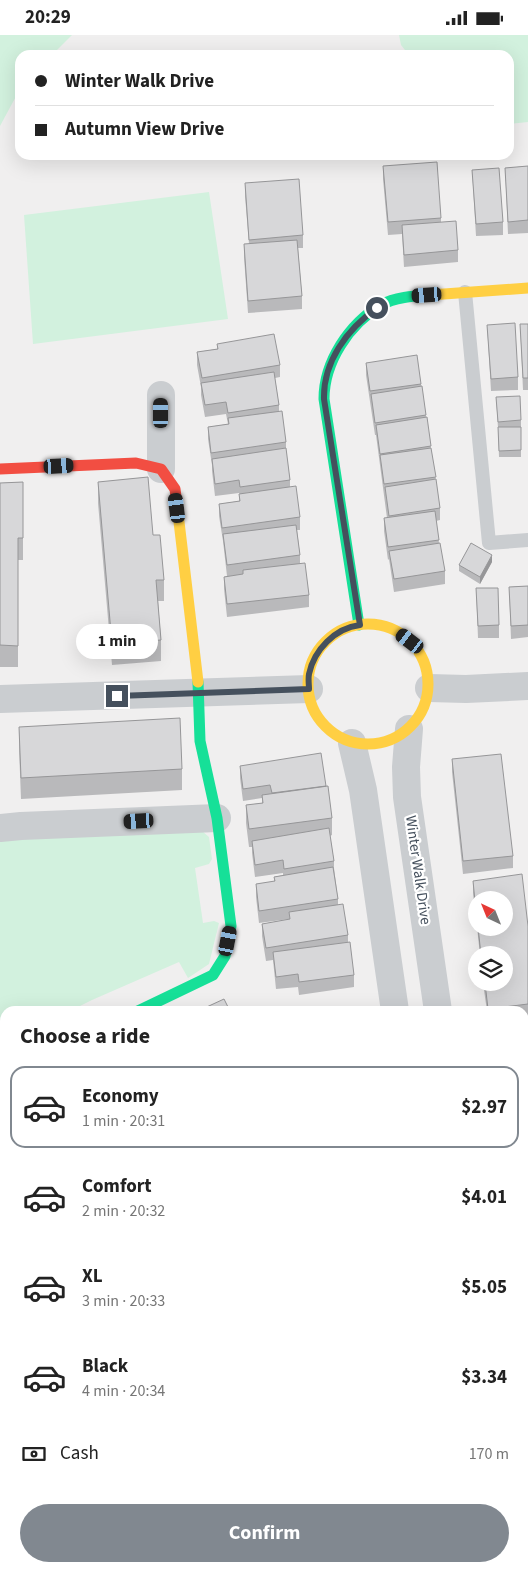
<!DOCTYPE html>
<html lang="en">
<head>
<meta charset="utf-8">
<style>
	:root { --surface:#fff; --page:#f2f2f2; --text:#222; --muted:#767676; --line:#e0e0e0; --accent:#818890 }
	body { margin:0; font-family:"Source Sans 3",sans-serif; background:var(--page); color:var(--text); height:100vh; display:flex; flex-direction:column; font-size:19px; white-space:nowrap }
	* { box-sizing:border-box; margin:0 }
	p { font-size:16px; color:var(--muted) }
	.icon { flex:none; width:28px; height:28px; fill:none; stroke:currentColor; stroke-width:2; stroke-linecap:round; stroke-linejoin:round }
	.map { position:relative; flex:1; overflow:hidden }
	.drawer { position:absolute; left:0px; top:971px; width:529px; height:566px; display:flex; flex-direction:column; background:var(--surface); border-radius:15px 15px 0 0; box-shadow:0 5px 20px #0002 }
	.drawer>* { flex:none }
	.banner { position:absolute; left:15px; top:15px; width:499px; height:110px; border-radius:15px; box-shadow:0 5px 20px #0002; display:grid; align-content:center; height:110px; padding:0 20px; background:var(--surface) }
	.needle { width:32px; rotate:317deg }
	.buttons { position:absolute; left:468px; top:856px; display:grid; gap:10px }
	.buttons a { display:grid; place-items:center; width:45px; height:45px; border-radius:50%; background:var(--surface); box-shadow:0 5px 20px #0002; font-size:25px }
	.end { position:absolute; width:22px; height:22px; margin:-11px; border:6px solid #45505d; background:#fff; box-shadow:0 0 0 2px #fff }
	.from { border-radius:50% }
	.bubble { position:absolute; height:35px; border-radius:18px; background:var(--surface); box-shadow:0 5px 20px #0002; font-size:16px; font-weight:700; line-height:35px; text-align:center }
	.car { position:absolute; width:15px; height:30px; margin:-15px -8px; border-radius:6px; box-shadow:0 0 4px 1px #0007; background:linear-gradient(#222 24%,#8ab4d8 0 40%,#222 0 76%,#8ab4d8 0 86%,#222 0) }
	.banner b { display:flex; align-items:center; gap:18px; height:48px; font-size:19px }
	.banner b+b { border-top:1px solid var(--line) }
	.banner i { width:12px; height:12px; background:var(--text) }
	ul { padding:0; list-style:none }
	li { display:flex; align-items:center; gap:15px; height:82px; margin:0 10px 8px; padding:0 10px; border:2px solid transparent; border-radius:15px }
	li div { flex:1 }
	li b { display:block; font-size:19px }
	li em { font-style:normal; font-weight:700 }
	li.on { border-color:var(--accent) }
	li>.icon { width:45px; height:45px; stroke-width:1.5 }
	h2 { padding:0 20px; font-size:22px; line-height:60px }
	.pay { display:flex; align-items:center; gap:12px; height:55px; padding:0 20px; font-size:19px }
	.pay p { margin-inline-start:auto }
	.action { display:flex; gap:10px; margin-top:auto; padding:10px 20px }
	.action a { flex:1; height:58px; border-radius:30px; background:var(--accent); color:#fff; font-size:20px; font-weight:700; line-height:58px; text-align:center }
	.status { display:flex; justify-content:space-between; align-items:center; height:35px; padding:0 25px; background:var(--surface); direction:ltr }
	.status svg { height:14px; fill:currentColor }
	.map>svg:first-child { display:block }
	.green { fill:#d2f1de }
	.lines { fill:none; stroke-linecap:round; stroke-linejoin:round }
	.lane { stroke:#cacdd0; stroke-width:14 }
	.street { stroke:#cacdd0; stroke-width:28 }
	.fast { stroke:#16e098; stroke-width:11 }
	.slow { stroke:#ffcf43; stroke-width:11 }
	.jam { stroke:#f24e42; stroke-width:11 }
	.wall { fill:#b9b9bb }
	.shaded-wall { fill:#969698 }
	.building { fill:#d7d7d9; stroke:#969698 }
	.route { stroke:#45505d; stroke-width:6 }
	.labels { text-anchor:middle; dominant-baseline:central; stroke-width:4.5; stroke-linejoin:round; paint-order:stroke }
	.street-label { font-size:15px; fill:#45505d; stroke:#fff }
</style>
</head>
<body>
<div class="status"><b>20:29</b><svg viewBox="0 0 49 12"><path d="M0 12V9h3v3zM5 12V6h3v6zM10 12V3h3v9zM15 12V0h3v12zM26 1h20v11H26zM47 4h2v5h-2z"/></svg></div>
<div class="map">
<svg width="528" height="1537" viewBox="0 0 528 1537">
	<rect width="100%" height="100%" fill="#f0efef"/>
	<!-- green -->
	<path class="green" d="M0,0H72L52,20H20V54L0,91Z
		M399,0H528V87L509,89V20H409L401,10Z
		M209,157L228,284L33,309L24,180Z
		M202,796L209,802L212,824L209,829L195,833L203,888L214,886L219,888L209,929L188,943L179,927L92,965L70,976H5V1034L0,1032V804Z
		M5,1388V1532H168L170,1537H0V1393Z
		M306,1533L399,1532L418,1537H305Z"/>
	<g class="lines">
		<!-- lane -->
		<path class="lane" d="M465,257L489,508L528,505
			M527,1303L524,1243L526,1194L528,1191
			M524,1460L528,1456"/>
		<!-- street -->
		<path class="street" d="M161,360V434
			M429,653L466,654L528,651
			M0,664L309,654
			M409,694L406,732L407,762L438,976
			M352,708L363,755L395,976
			M0,793L21,791L217,783
			M0,1053L5,1050"/>
		<!-- fast -->
		<path class="fast" d="M359,590L324,364C324,327 349,289 381,270C395,262 414,261 430,260
			M138,976L213,940L225,921L231,891L217,783L200,706L198,647
			M524,1105L528,1104
			M0,1317L5,1313"/>
		<!-- slow -->
		<path class="slow" d="M430,260L528,253
			M177,470L198,647
			M308 649a60 60 0 1 1 120 0a60 60 0 1 1-120 0Z"/>
		<!-- jam -->
		<path class="jam" d="M0,434L136,428L161,434L175,454L177,470
			M524,1044H528
			M0,1239L5,1235"/>
	</g>
	<!-- wall -->
	<path class="wall" d="M383,131L441,183V187L458,215V227L404,232L402,199L388,200L383,144Z
		M528,131V198L508,199L505,133Z
		M472,135L503,187V200L476,201Z
		M245,148L303,200V213H298L302,261V274L248,278L244,222V209H249L245,161Z
		M520,289H528V355H523Z
		M487,290L518,342V355L491,356Z
		M217,309L280,330V342L275,343L279,370V376L286,407V416L290,445V452L300,482V495H297L300,520V529L309,560V572L227,582L224,554V542L227,541L223,506L219,481V469L239,466V459H240L239,458L215,461L212,436V430L208,404V392L228,389L226,379L205,382L201,360V352L197,330V317L217,314Z
		M366,328L421,349L440,473V485L436,486L439,508L445,536V549L394,557L389,524L388,525L384,496V483H387L376,400H375L366,340Z
		M496,362L521,385V422H499L498,393Z
		M23,447V525H18V632H0V448Z
		M98,447L153,500L164,545V566H158L161,605V626L112,630L98,468Z
		M492,527L480,549L459,536V530Z
		M528,551V602L511,604L509,552Z
		M476,553L499,590V603H478Z
		M19,692L182,734V755L21,764L19,713Z
		M452,724L513,821V833L463,839L452,737Z
		M240,731L326,751L332,783V800L330,801L334,826V833L338,864V870L348,900V907L354,940V952L299,960L298,952L276,954L273,925L266,926L262,901V889L289,884L259,888L256,862V849L274,847V842L283,840V838L255,842L252,818V812H249L246,788V770L262,768V763L243,766L240,743Z
		M473,846L528,891V982H524V976H487L483,948H504V920H480L477,892H504L476,865V888L473,858Z"/>
	<!-- shaded-wall -->
	<path class="shaded-wall" d="M492,520V527L480,549V542Z
		M5,1146V1167L0,1170V1149Z"/>
	<!-- building -->
	<path class="building" d="M437,127L441,183L388,187L383,131Z
		M528,131V185L508,187L505,133Z
		M499,133L503,187L476,189L472,135Z
		M299,144L303,200L249,205L245,148Z
		M456,186L458,215L404,220L402,190Z
		M297,205L302,261L248,266L244,209Z
		M515,288L518,342L491,344L487,290Z
		M520,289H528V343H523Z
		M274,299L280,330L202,343L197,317L218,314L217,309Z
		M417,320L421,349L370,356L366,328Z
		M274,337L279,370L228,378L226,367L205,370L201,348Z
		M422,351L426,380L375,388L371,359Z
		M520,361L521,385L498,387L496,362Z
		M282,376L286,407L211,418L208,392L229,389L228,383Z
		M427,382L431,411L380,419L376,390Z
		M498,392H521V415L499,416Z
		M286,413L290,445L240,452L239,445L215,449L212,424Z
		M431,413L436,442L384,449L380,420Z
		M148,442L153,500H160L164,545H156L161,605L112,609L98,447Z
		M436,444L440,473L389,481L385,452Z
		M23,447V503H18V611L0,610V448Z
		M296,451L300,482L222,493L219,469L240,466L239,459Z
		M435,476L439,505L388,512L384,483Z
		M296,490L300,520L227,530L223,499Z
		M440,508L445,536L394,544L389,516Z
		M471,508L492,520L480,542L459,530Z
		M305,528L309,560L227,569L224,542L243,539V535Z
		M528,551V590L511,591L509,552Z
		M476,553H498L499,590L478,591Z
		M180,683L182,734L21,743L19,692Z
		M321,718L326,751L272,758L270,750L243,754L240,731Z
		M501,719L513,821L463,826L452,724Z
		M328,751L332,783L249,794L246,770L263,768L262,760Z
		M329,793L334,826L284,834L283,825L255,830L252,806Z
		M333,832L338,864L259,876L256,849L275,846L274,842Z
		M522,839L528,891V969L488,974L485,948H504V920H481L478,892H504V865H476V876L473,846Z
		M343,869L348,900L266,913L262,889L290,884L289,877Z
		M350,907L354,940L299,947L298,939L276,942L273,917Z
		M224,964L230,976H198Z
		M5,1079V1146L0,1149V1082Z"/>
	<g class="lines">
		<!-- route -->
		<path class="route" d="M117,661L309,654C309,650 308,644 309,639C314,615 335,593 360,590L324,364C323,327 347,294 377,273"/>
	</g>
	<g class="labels">
		<!-- street labels -->
		<g class="street-label">
			<text transform="translate(418 835) rotate(82)">Winter Walk Drive</text>
		</g>
	</g>
</svg>
<div class="buttons">
<a><svg class="needle" viewBox="-14 -14 28 28"><path d="M0-13l5 13h-10z" fill="#e53935"/><path d="M0 13l5-13h-10z" fill="#767676"/></svg></a>
<a><svg class="icon" aria-label="layers" viewBox="0 0 24 24"><path d="M12 4l9 5-9 5-9-5zM3 14l9 5 9-5"/></svg></a>
</div>
<i class="end from" style="left:377px;top:273px"></i>
<i class="end" style="left:117px;top:661px"></i>
<div class="bubble" style="left:76px;top:589px;width:82px">1 min</div>
<i class="car" style="left:427px;top:260px;rotate:266deg"></i>
<i class="car" style="left:161px;top:378px;rotate:0deg"></i>
<i class="car" style="left:59px;top:431px;rotate:87deg"></i>
<i class="car" style="left:177px;top:473px;rotate:353deg"></i>
<i class="car" style="left:410px;top:606px;rotate:307deg"></i>
<i class="car" style="left:139px;top:786px;rotate:267deg"></i>
<i class="car" style="left:228px;top:906px;rotate:11deg"></i>
<div class="banner">
<b><i class="from"></i>Winter Walk Drive</b>
<b><i></i>Autumn View Drive</b>
</div>
<section class="drawer">
<h2>Choose a ride</h2>
<ul>
<li class="on"><svg class="icon" aria-label="car" viewBox="0 0 24 24"><path d="M5 17H2v-5l4-1 3-4h7l3 4 3 1v5h-3M9 17h6M6 11h13"/><circle cx="7" cy="17" r="2"/><circle cx="17" cy="17" r="2"/></svg><div><b>Economy</b><p>1 min · 20:31</p></div><em>$2.97</em></li>
<li><svg class="icon" aria-label="car" viewBox="0 0 24 24"><path d="M5 17H2v-5l4-1 3-4h7l3 4 3 1v5h-3M9 17h6M6 11h13"/><circle cx="7" cy="17" r="2"/><circle cx="17" cy="17" r="2"/></svg><div><b>Comfort</b><p>2 min · 20:32</p></div><em>$4.01</em></li>
<li><svg class="icon" aria-label="car" viewBox="0 0 24 24"><path d="M5 17H2v-5l4-1 3-4h7l3 4 3 1v5h-3M9 17h6M6 11h13"/><circle cx="7" cy="17" r="2"/><circle cx="17" cy="17" r="2"/></svg><div><b>XL</b><p>3 min · 20:33</p></div><em>$5.05</em></li>
<li><svg class="icon" aria-label="car" viewBox="0 0 24 24"><path d="M5 17H2v-5l4-1 3-4h7l3 4 3 1v5h-3M9 17h6M6 11h13"/><circle cx="7" cy="17" r="2"/><circle cx="17" cy="17" r="2"/></svg><div><b>Black</b><p>4 min · 20:34</p></div><em>$3.34</em></li>
</ul>
<div class="pay"><svg class="icon" aria-label="cash" viewBox="0 0 24 24"><path d="M3 7h18v10H3z"/><circle cx="12" cy="12" r="2"/></svg>Cash<p>170 m</p></div>
<div class="action"><a>Confirm</a></div>
</section>
</div>
</body>
</html>
